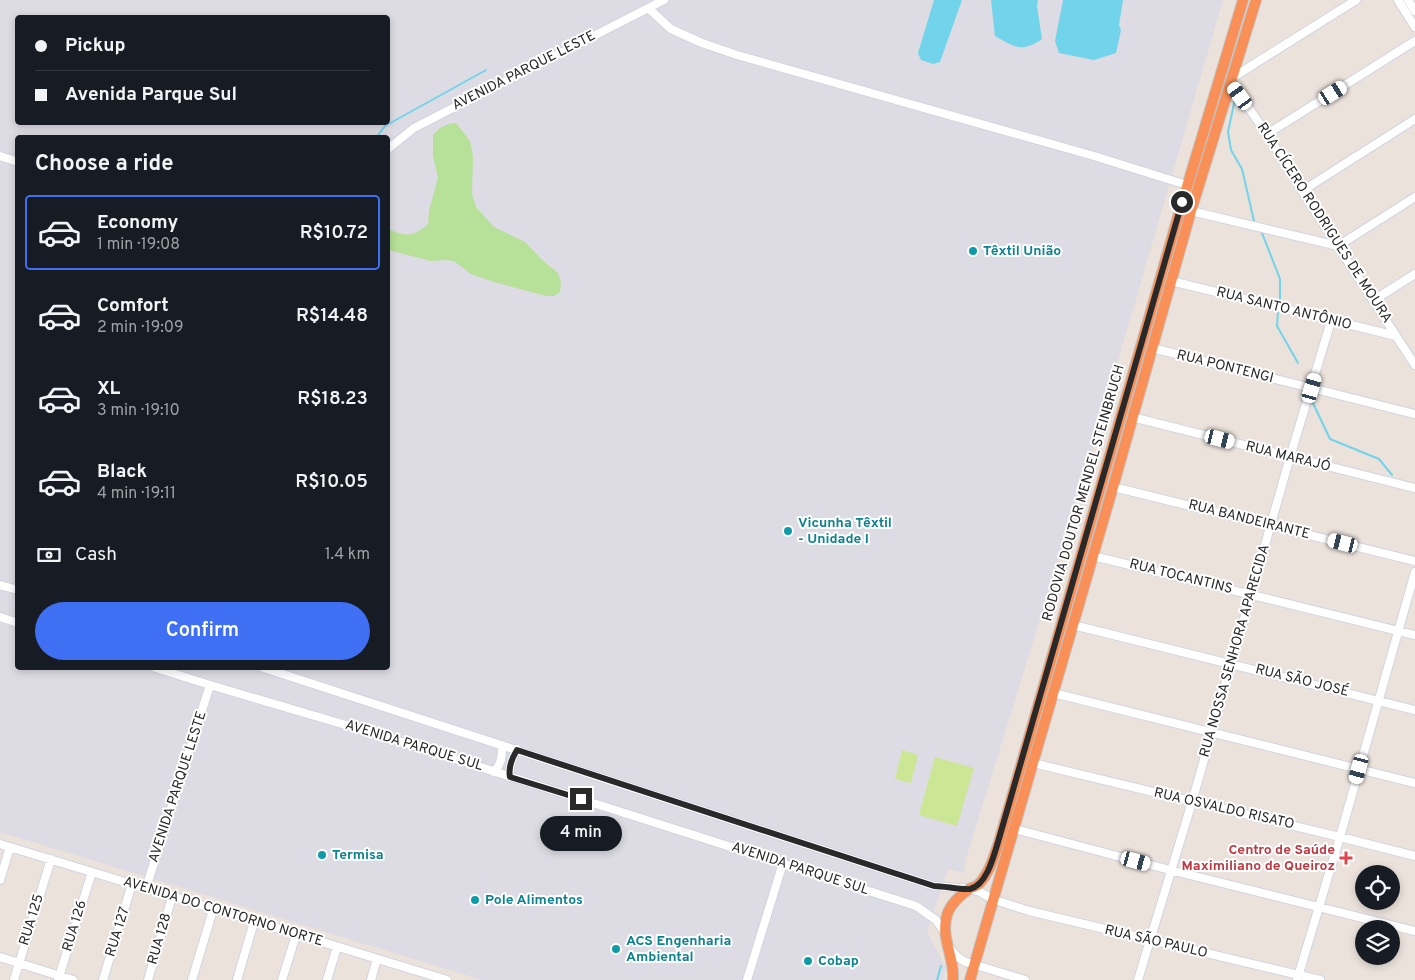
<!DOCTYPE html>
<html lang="en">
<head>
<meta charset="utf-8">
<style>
	:root { --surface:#171b24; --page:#20242c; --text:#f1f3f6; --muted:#9ea1a6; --line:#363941; --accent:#3f70f3 }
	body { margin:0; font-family:Overpass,sans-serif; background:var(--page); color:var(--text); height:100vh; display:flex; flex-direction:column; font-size:19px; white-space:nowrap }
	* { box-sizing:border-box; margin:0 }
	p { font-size:16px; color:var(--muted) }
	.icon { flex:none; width:28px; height:28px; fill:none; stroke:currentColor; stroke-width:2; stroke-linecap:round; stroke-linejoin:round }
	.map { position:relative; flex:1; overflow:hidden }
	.sheet { position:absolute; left:15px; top:135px; width:375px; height:535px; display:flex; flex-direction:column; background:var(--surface); border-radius:5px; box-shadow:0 2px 8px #0003 }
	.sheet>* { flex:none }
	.top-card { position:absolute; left:15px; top:15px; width:375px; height:110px; border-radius:5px; box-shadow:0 2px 8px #0003; display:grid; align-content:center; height:110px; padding:0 20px; background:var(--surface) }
	.fabs { position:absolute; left:1355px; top:865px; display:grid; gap:10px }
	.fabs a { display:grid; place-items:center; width:45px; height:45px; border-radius:50%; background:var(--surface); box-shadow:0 2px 8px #0003; font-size:25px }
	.end { position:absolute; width:22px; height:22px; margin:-11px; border:6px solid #292929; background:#fff; box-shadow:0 0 0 2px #fff }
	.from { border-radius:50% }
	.bubble { position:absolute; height:35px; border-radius:18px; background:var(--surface); box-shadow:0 2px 8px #0003; font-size:16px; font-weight:600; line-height:35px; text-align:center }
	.car { position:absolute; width:15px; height:30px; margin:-15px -8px; border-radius:6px; box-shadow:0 0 4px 1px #0007; background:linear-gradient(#fff 24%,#345 0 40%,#fff 0 76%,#345 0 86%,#fff 0) }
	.top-card b { display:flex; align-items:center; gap:18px; height:48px; font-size:19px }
	.top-card b+b { border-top:1px solid var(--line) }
	.top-card i { width:12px; height:12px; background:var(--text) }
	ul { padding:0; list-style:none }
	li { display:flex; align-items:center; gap:15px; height:75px; margin:0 10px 8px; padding:0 10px; border:2px solid transparent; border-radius:5px }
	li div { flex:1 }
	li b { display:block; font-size:19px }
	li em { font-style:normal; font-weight:600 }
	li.on { border-color:var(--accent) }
	li>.icon { width:45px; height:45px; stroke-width:1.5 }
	h2 { padding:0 20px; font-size:22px; line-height:60px }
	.pay { display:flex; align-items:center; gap:12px; height:55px; padding:0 20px; font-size:19px }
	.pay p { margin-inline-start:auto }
	.cta { display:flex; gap:10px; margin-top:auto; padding:10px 20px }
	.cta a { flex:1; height:58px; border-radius:30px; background:var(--accent); color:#fff; font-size:20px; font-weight:600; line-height:58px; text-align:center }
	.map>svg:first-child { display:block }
	.industrial { fill:#dddbe3; fill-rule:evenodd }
	.green { fill:#b7e099 }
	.pitch { fill:#cbe795 }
	.water { fill:#71d4ea }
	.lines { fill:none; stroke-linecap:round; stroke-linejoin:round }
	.stream { stroke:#71d4ea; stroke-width:2 }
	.minor-casing { stroke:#d0d5e1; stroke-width:10 }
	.highway-casing { stroke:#c3c3c3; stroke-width:12 }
	.minor { stroke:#fff; stroke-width:8 }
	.highway { stroke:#f89058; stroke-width:10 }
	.route { stroke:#292929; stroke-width:6 }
	.culture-dot { fill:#0f9aa8; stroke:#fff; stroke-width:2 }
	.health-dot { fill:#e0444e; stroke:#fff; stroke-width:2 }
	.labels { text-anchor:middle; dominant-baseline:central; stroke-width:4; stroke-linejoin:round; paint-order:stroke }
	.street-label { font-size:14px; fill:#292929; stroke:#fff }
	.culture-label { font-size:14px; font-weight:bold; fill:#0d838f; stroke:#fff; text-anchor:start }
	.health-label { font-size:14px; font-weight:bold; fill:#be3a42; stroke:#fff; text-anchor:end }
</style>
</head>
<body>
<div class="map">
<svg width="1415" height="980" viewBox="0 0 1415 980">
	<rect width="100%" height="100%" fill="#ebe2db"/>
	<!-- industrial -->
	<path class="industrial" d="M0,0H1223L1090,457L965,862L964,873L948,869L927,932L946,968L942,980H482L0,832ZM18,18H388V122H18ZM18,138H388V668H18Z"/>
	<!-- green -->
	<path class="green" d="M456,123L470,141L473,156L472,194L476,207L494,227L525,242L542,260L558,273L561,283L560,292L554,296H546L494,282L471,274L454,261L445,260L431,261L388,250V229C405,237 414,237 428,224L429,211L438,178L433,156V135C440,127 445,124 456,123Z"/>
	<!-- pitch -->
	<path class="pitch" d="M902,750L918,755L911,783L895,779Z
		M935,757L974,768L957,826L919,815Z"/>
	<!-- water -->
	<path class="water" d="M934,0H962L940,62L933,64L921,60L918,53Z
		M991,0H1038L1037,6L1042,39C1022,53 1014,47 995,36Z
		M1063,0H1123L1119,25L1121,30L1116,53L1094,60L1059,53L1055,41Z"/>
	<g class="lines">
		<!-- stream -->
		<path class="stream" d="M1235,99L1228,132L1231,150L1242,169L1254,221
			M376,138L385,126L486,70
			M1262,233L1280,279V301
			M1278,312L1277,326L1298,363
			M1312,401L1330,439L1379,459L1392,475
			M937,980L941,966"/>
		<!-- minor casing -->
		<g class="minor-casing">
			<path id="minor" d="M1398,0L1415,27
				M1408,0L1415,11
				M648,8L671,29L702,43L737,55L1094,156L1187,185
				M1232,78L1356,0
				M1231,83L1267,134L1302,191L1415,365
				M1267,134L1415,41
				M388,149L414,128L664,0
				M0,156L18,162
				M1302,191L1415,119
				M1191,211L1338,246L1415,197
				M1171,281L1396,336
				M1374,300L1415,274
				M1152,348L1415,414
				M1132,417L1415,488
				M1113,487L1415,561
				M1093,556L1415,635
				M0,585L18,590
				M0,617L18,623
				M1073,625L1415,710
				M156,668L210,685L383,736L916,906L936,920L946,934
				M264,668L934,886L970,889L980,892L992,899L1029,911L1320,980
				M1053,693L1415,783
				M1033,763L1340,837L1415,856
				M494,772C502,763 502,756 502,745
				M510,777C508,767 512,758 517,749
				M1015,829L1170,870L1415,931
				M0,844L447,980
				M0,880L10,847
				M146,888L210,685
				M950,948C954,955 959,959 966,962L1025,980
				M0,957L73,980
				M14,980L51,859
				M58,980L92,872
				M103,980L132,884
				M148,980L172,897
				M192,980L213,910
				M237,980L254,922
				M282,980L296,935
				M327,980L337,947
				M371,980L377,959
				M747,980L783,863
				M1138,980L1192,802L1290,457L1331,321
				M1297,980L1340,837L1415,572"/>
		</g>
		<!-- highway casing -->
		<g class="highway-casing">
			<path id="highway" d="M953,980C955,958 940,937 947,915C950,905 960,895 969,889C973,887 976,887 979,884C990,872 994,856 999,842L1177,220L1243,0
				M970,980L1113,487L1191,211L1256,0"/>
		</g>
		<!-- minor -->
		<use href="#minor" class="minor"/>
		<!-- highway -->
		<use href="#highway" class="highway"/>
	</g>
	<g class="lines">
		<!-- route -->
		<path class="route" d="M581,799L510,777C508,767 512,758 517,750L934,886C944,886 961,890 970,889C987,885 994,855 998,842L1182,202"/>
	</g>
	<!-- markers -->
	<g class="culture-dot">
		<circle cx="973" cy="251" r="5"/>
		<circle cx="788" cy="531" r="5"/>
		<circle cx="322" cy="855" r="5"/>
		<circle cx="475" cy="900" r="5"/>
		<circle cx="616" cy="949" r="5"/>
		<circle cx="808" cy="961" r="5"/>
	</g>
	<path class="health-dot" d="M1343.5 850.5h5v5h5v5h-5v5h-5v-5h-5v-5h5z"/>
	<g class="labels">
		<!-- street labels -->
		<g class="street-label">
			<text transform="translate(524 71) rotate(-27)">AVENIDA PARQUE LESTE</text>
			<text transform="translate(1324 223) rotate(57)">RUA CÍCERO RODRIGUES DE MOURA</text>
			<text transform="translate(1284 309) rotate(14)">RUA SANTO ANTÔNIO</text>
			<text transform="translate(1225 367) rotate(14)">RUA PONTENGI</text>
			<text transform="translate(1288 457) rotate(14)">RUA MARAJÓ</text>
			<text transform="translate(1084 493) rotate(-74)">RODOVIA DOUTOR MENDEL STEINBRUCH</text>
			<text transform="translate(1249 520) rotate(14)">RUA BANDEIRANTE</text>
			<text transform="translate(1181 577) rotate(14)">RUA TOCANTINS</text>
			<text transform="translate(1235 651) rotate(-74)">RUA NOSSA SENHORA APARECIDA</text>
			<text transform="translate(1302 681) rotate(14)">RUA SÃO JOSÉ</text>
			<text transform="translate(414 746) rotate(17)">AVENIDA PARQUE SUL</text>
			<text transform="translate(178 787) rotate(-72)">AVENIDA PARQUE LESTE</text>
			<text transform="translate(1224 809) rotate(13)">RUA OSVALDO RISATO</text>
			<text transform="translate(800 869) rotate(18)">AVENIDA PARQUE SUL</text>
			<text transform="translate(223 912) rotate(17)">AVENIDA DO CONTORNO NORTE</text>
			<text transform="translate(32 920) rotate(-73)">RUA 125</text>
			<text transform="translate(75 926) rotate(-73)">RUA 126</text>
			<text transform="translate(118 932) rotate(-73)">RUA 127</text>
			<text transform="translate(160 939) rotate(-74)">RUA 128</text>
			<text transform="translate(1156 942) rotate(13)">RUA SÃO PAULO</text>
		</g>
		<!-- culture labels -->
		<g class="culture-label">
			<text x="983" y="251">Têxtil União</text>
			<text x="798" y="523">Vicunha Têxtil<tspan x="798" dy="16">- Unidade I</tspan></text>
			<text x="332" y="855">Termisa</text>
			<text x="485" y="900">Pole Alimentos</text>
			<text x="626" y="941">ACS Engenharia<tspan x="626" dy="16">Ambiental</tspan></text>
			<text x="818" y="961">Cobap</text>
		</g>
		<!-- health labels -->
		<g class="health-label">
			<text x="1335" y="850">Centro de Saúde<tspan x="1335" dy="16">Maximiliano de Queiroz</tspan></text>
		</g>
	</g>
</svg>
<div class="fabs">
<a><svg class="icon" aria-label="locate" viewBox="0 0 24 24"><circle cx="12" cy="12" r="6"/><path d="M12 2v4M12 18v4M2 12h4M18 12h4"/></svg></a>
<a><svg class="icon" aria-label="layers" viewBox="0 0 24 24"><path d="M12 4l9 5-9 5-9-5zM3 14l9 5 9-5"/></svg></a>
</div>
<i class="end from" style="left:1182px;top:202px"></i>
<i class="end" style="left:581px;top:799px"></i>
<div class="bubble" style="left:540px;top:816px;width:82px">4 min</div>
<i class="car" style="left:1333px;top:93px;rotate:58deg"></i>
<i class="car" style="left:1240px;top:96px;rotate:324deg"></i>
<i class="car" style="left:1312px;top:388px;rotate:16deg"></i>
<i class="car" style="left:1220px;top:439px;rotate:104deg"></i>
<i class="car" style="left:1343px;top:543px;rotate:284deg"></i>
<i class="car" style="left:1359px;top:769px;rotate:195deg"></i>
<i class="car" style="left:1136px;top:861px;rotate:105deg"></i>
<div class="top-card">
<b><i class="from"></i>Pickup</b>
<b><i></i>Avenida Parque Sul</b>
</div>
<section class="sheet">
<h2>Choose a ride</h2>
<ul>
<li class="on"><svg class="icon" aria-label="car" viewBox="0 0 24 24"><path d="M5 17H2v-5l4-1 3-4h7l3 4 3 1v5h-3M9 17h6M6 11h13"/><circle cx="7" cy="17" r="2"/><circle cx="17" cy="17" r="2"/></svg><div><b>Economy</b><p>1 min · 19:08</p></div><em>R$10.72</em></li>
<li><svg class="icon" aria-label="car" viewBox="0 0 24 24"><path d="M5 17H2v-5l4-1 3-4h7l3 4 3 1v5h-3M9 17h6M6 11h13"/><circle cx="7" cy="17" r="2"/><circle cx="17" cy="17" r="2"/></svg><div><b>Comfort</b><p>2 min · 19:09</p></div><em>R$14.48</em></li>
<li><svg class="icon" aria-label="car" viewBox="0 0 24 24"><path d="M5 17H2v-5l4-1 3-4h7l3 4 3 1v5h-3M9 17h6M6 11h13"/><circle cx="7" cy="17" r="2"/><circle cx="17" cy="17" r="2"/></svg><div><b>XL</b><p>3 min · 19:10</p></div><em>R$18.23</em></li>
<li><svg class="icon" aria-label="car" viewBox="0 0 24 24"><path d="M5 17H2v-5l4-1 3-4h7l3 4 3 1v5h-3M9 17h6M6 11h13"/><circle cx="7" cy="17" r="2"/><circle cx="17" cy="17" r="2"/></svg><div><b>Black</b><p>4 min · 19:11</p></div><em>R$10.05</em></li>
</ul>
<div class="pay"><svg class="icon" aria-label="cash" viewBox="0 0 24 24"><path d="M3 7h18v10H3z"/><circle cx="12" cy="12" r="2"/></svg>Cash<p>1.4 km</p></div>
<div class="cta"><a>Confirm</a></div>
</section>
</div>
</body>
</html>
